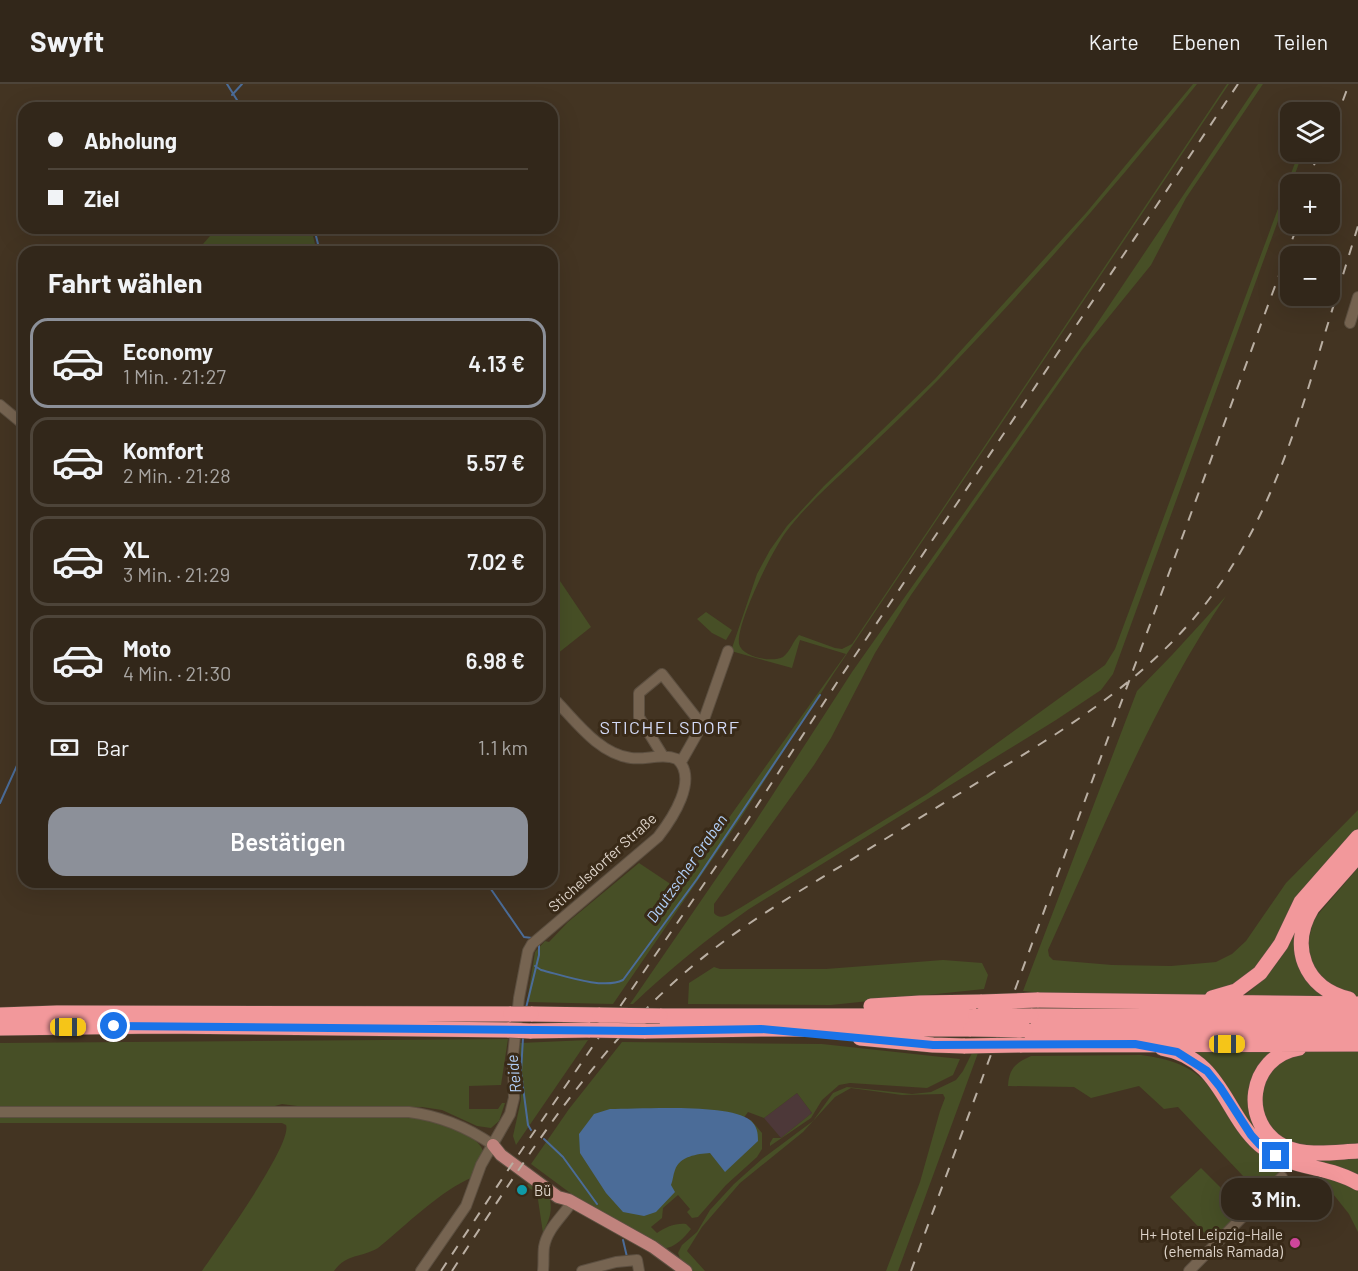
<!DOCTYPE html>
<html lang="de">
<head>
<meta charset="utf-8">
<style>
	:root { --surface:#32271a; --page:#3d3327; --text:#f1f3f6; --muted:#a8a5a2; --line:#4d4439; --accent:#8c9099 }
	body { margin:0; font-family:Barlow,sans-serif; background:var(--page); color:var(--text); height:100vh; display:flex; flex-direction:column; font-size:22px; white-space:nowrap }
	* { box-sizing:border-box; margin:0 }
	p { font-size:20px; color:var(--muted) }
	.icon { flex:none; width:33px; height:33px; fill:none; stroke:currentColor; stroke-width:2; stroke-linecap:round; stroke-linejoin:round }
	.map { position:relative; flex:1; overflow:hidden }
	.drawer { position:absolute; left:18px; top:162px; width:540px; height:642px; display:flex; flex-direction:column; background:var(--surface); border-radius:18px; box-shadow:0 6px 24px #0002,0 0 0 2px var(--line) }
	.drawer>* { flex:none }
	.top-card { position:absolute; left:18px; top:18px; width:540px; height:132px; border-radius:18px; box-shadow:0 6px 24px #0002,0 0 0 2px var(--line); display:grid; align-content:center; height:132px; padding:0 30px; background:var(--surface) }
	.fabs { position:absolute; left:1280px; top:18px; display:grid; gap:12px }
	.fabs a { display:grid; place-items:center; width:60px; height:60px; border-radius:12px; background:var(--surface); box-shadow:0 6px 24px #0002,0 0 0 2px var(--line); font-size:30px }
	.end { position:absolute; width:27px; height:27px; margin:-14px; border:8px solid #1a73e8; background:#fff; box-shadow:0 0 0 3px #fff }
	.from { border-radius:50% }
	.bubble { position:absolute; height:42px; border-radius:18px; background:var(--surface); box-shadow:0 6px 24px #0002,0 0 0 2px var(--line); font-size:20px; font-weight:600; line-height:42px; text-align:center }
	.car { position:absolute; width:18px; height:36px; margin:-18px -9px; border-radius:8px; box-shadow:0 0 4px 2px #0007; background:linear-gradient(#f5c518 24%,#345 0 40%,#f5c518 0 76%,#345 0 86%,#f5c518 0) }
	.top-card b { display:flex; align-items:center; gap:21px; height:57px; font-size:22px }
	.top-card b+b { border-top:2px solid var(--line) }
	.top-card i { width:15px; height:15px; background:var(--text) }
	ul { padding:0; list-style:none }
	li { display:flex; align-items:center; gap:18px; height:90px; margin:0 12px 9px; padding:0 18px; border:3px solid var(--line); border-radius:18px }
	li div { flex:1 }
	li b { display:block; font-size:22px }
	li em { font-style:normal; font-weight:600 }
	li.current { border-color:var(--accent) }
	li>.icon { width:54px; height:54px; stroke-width:1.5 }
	h2 { padding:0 30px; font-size:27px; line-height:72px }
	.pay { display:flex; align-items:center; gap:15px; height:66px; padding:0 30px; font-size:22px }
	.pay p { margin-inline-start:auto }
	.action { display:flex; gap:12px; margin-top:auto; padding:12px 30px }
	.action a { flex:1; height:69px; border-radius:18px; background:var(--accent); color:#fff; font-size:24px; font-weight:600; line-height:69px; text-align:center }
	header { display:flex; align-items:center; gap:36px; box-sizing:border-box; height:84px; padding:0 30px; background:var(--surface); border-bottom:2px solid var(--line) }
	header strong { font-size:28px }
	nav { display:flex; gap:33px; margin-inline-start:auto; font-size:21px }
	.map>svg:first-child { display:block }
	.commercial { fill:#4d3839 }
	.green { fill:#474f26 }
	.water { fill:#4b6c98 }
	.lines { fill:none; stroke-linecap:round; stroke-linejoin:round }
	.stream { stroke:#4b6c98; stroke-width:2 }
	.minor-casing { stroke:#5c4f40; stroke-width:12 }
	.major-casing { stroke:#5c4f40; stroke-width:14 }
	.highway-casing { stroke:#5c4f40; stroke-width:16 }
	.minor { stroke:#766451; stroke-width:10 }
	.major { stroke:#c0837d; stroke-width:12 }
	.highway { stroke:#f2989b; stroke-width:15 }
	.rail { stroke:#baafa3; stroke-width:2; stroke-dasharray:10 10; stroke-linecap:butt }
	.highway-bridge-casing { stroke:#5c4f40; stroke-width:16; stroke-linecap:butt }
	.highway-bridge { stroke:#f2989b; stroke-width:15 }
	.route { stroke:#1a73e8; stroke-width:8 }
	.culture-dot { fill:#0f9aa8; stroke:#392a18; stroke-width:2 }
	.hotel-dot { fill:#d1479c; stroke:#392a18; stroke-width:2 }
	.labels { text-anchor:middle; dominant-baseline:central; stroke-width:6; stroke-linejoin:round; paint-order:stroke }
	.street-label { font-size:15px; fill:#dfd5cb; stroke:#392a18 }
	.poi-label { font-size:15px; fill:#dfd5cb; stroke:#392a18; text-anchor:start }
	.water-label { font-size:16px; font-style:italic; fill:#b2d0f9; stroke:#392a18 }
	.quarter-label { font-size:18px; letter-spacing:1.5px; fill:#d4dbf8; stroke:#392a18 }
</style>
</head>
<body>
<header>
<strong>Swyft</strong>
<nav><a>Karte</a><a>Ebenen</a><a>Teilen</a></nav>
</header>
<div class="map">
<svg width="1358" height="1187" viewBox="0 0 1358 1187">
	<rect width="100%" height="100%" fill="#433422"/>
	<!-- commercial -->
	<path class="commercial" d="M797,1009L812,1029L781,1054L764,1034Z"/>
	<!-- green -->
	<path class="green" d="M1193,0H1197C1116,102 1030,200 940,294C913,322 884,349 856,376C832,399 806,421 786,448C773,465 736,539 739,560C742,573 772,579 783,573C790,568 793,557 799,551L835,564L842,565L852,560L1227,0H1229L834,589L740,735L613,920L527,918L535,868L545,857L549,858L568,838L639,779L678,805L846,570L800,556L792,584L731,567L757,490L770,466L787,442L824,402L935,295L1086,129Z
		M1258,0H1263L1186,114L1151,181L1082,266L911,511L875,569L831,654L814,681L714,820V829C721,838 732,828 740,824L927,710L1105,581L1115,565L1299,68H1303L1113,590L1101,606L1056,636L749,825C708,854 670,885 633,920H630L755,738L852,588L1090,250Z
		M217,144H311L317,168H196Z
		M560,497L591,543L552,574V503Z
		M1226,512C1152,621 1103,746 1048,866L1049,872L1053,876L1112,881L1171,882L1216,878L1232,870L1246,857L1286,799L1358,726V749L1259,887L1209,912L1051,910L1023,907L1137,607L1172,571Z
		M706,528L732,546L726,556L712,549L697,535Z
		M1358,761V768L1298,857L1332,913L1241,915L1266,893L1274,883L1282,872L1297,835Z
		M1358,784V913L1349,912L1312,888L1308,859L1314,835Z
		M943,876L982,879L988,891L984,905L831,921L688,920L689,899L714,883L720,885H826Z
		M508,955L501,1001L469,1002V1025H498L502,1019H505L499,1037L491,1044L477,1042L442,1026L422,1023L297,1022L282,1020L275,1022H0V959Z
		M588,956L516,1061L513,1052L521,1016L520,959Z
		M622,958L822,960L960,975L953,991L927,1004L850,999L839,1001L822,1016L811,1034L770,1062V1059L773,1054H781L812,1029L797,1009L764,1034L748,1028L743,1035L610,1027L672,1093L676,1081L683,1073L751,1036L762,1049V1065L757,1073L726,1101L698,1133L692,1134L687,1128L690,1125L678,1111L663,1124L662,1134L651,1143L657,1149C666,1143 675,1139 686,1140L691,1145C684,1154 673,1166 661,1164L581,1117L531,1080L569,1025Z
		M1176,964H1280L1253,1004L1273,1059L1358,1071V1095L1273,1066Z
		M1358,966V1062L1305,1064L1277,1054L1258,1022V1017L1273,981L1302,967Z
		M972,969H978L898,1187H886L920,1098L940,1027L945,1014L943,1010L902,1011L851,1004L835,1013L803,1048L740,1099L702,1143L687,1167L705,1187H692L681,1177L678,1169L682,1161L697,1148L710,1126L734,1100L762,1075L813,1037L833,1009L847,1003L912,1010L931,1008L956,996L963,987Z
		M1141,971C1154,973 1168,975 1181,981C1214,995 1230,1034 1251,1060C1260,1071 1271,1081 1280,1091L1260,1110L1178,1023L1164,1025L1139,1002L1091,1014L1074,1003L1008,1002C1009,985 1015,979 1031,972Z
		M0,1032L413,1033C431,1036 477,1047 483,1067L473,1093C441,1106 405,1142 378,1164C361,1174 347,1169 334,1187H202C217,1165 293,1060 286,1041L282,1039H0Z
		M1201,1084L1243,1126L1212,1157L1170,1113Z
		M1314,1086L1358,1103V1148L1349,1130Z
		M532,1097L549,1110C553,1128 550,1133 543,1149L537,1109L526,1102Z"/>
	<!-- water -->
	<path class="water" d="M610,1025C639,1025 729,1019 750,1036C757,1042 758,1048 758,1057L725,1088L710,1069C697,1070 680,1072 675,1086C673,1091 673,1096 671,1101L675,1108L656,1128L644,1132L623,1128L606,1109L580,1069L579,1050L594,1030Z"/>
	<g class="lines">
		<!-- stream -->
		<path class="stream" d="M227,0L242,24
			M232,11L242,0
			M314,144L320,168
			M0,719L24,666
			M486,798L524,853L532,854
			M535,882L541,886C562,891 603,906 623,896L697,795L820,611
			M526,924L539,871V861
			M523,954L521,988L528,1041L531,1046
			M544,1055L563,1073L597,1120
			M623,1156L627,1173"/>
		<!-- minor casing -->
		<g class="minor-casing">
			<path id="minor" d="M1350,239L1358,213
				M0,321L24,341
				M663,672L639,633V609L662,590L702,641
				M681,678L702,641L728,567
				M0,1028H409C441,1032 467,1043 493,1061
				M421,1187L466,1122L481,1081L510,1030L514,1014L513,972L519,914L528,867L532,860L658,753C672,735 699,695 677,675C661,669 647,676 631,674C600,670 577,639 557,618L552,616
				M543,1187C544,1179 543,1171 544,1163C547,1145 562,1133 572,1118
				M582,1187L616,1178L637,1176L639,1187
				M1189,1187L1282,1093"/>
		</g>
		<!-- major casing -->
		<g class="major-casing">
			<path id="major" d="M493,1061L501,1071L558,1113L569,1116L653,1163L686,1187"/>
		</g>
		<!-- highway casing -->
		<g class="highway-casing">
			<path id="highway" d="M1212,914L1236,907L1260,889L1281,860L1301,818L1358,753
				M1349,915C1304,904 1289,862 1312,824L1358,772
				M1037,916L1358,920
				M871,922L920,919L982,918
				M531,930L600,931
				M0,931L57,929L511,930
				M660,932H976
				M1031,932L1358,933
				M0,944L160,942L509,946
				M1025,946L1358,947
				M530,947L590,946
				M644,947L761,945H971
				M860,954L933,961L965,962
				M1020,961L1358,960
				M1162,964C1221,974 1224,1029 1260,1061C1287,1085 1328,1081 1358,1099
				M1299,964C1248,972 1239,1041 1285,1063C1307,1073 1335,1068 1358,1067"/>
		</g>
		<!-- minor -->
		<use href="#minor" class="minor"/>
		<!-- major -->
		<use href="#major" class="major"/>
		<!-- highway -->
		<use href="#highway" class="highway"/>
		<!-- rail -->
		<path class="rail" d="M1329,54L1349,0
			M1307,100L1319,68
			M441,1187L506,1089L745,740L836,600L1238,0
			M452,1187C531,1067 602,949 719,861C759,831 803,805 846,779C895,749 944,719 993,689C1073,641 1153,590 1210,514C1267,439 1295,349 1322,259C1334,220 1346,181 1358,142
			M911,1187L1298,140"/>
		<!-- highway-bridge casing -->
		<g class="highway-bridge-casing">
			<path id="highway-bridge" d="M982,918L1037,916
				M511,930H531
				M600,931L660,932
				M976,932H1031
				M971,945L1025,946
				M509,946L530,947
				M590,946L644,947
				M965,962L1020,961"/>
		</g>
		<!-- highway-bridge -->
		<use href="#highway-bridge" class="highway-bridge"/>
	</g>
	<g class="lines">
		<!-- route -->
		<path class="route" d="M114,942L644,947L761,945L933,961L1135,960L1177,968L1207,987L1220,1003L1251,1051L1260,1061L1276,1072"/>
	</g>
	<!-- markers -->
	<circle class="culture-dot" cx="522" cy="1106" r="6"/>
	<circle class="hotel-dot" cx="1295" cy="1159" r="6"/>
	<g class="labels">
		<!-- street labels -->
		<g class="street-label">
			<text transform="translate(602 778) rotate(-42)">Stichelsdorfer Straße</text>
		</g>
		<!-- poi labels -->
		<g class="poi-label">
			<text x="534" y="1106">Bü</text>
			<text x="1283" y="1150" text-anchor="end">H+ Hotel Leipzig-Halle<tspan x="1283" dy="17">(ehemals Ramada)</tspan></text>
		</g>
		<!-- water labels -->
		<g class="water-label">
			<text transform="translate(686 784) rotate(-55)">Dautzscher Graben</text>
			<text transform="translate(513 990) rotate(-96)">Reide</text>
		</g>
		<!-- quarter labels -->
		<g class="quarter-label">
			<text x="670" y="643">STICHELSDORF</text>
		</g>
	</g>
</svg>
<div class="fabs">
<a><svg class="icon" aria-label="layers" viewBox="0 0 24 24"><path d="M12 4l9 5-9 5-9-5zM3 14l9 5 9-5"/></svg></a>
<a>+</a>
<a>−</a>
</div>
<i class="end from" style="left:114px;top:942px"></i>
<i class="end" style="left:1276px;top:1072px"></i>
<div class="bubble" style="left:1221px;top:1094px;width:111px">3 Min.</div>
<i class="car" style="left:68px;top:943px;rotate:90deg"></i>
<i class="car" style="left:1227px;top:960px;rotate:90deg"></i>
<div class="top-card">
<b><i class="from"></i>Abholung</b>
<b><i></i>Ziel</b>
</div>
<section class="drawer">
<h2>Fahrt wählen</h2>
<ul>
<li class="current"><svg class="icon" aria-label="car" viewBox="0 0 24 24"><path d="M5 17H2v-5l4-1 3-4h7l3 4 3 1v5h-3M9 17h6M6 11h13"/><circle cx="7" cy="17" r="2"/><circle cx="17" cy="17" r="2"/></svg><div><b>Economy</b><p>1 Min. · 21:27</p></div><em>4.13 €</em></li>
<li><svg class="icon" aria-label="car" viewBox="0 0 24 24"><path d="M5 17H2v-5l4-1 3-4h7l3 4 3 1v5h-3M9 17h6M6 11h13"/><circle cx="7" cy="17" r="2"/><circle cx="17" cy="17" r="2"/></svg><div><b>Komfort</b><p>2 Min. · 21:28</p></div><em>5.57 €</em></li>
<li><svg class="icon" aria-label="car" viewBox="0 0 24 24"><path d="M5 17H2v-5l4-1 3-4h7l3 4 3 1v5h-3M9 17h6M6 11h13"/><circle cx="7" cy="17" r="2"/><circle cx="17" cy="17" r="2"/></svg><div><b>XL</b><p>3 Min. · 21:29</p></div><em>7.02 €</em></li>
<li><svg class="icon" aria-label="car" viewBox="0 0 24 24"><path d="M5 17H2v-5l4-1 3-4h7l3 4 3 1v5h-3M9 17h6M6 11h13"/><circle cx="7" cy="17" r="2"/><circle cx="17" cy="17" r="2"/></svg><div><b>Moto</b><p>4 Min. · 21:30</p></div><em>6.98 €</em></li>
</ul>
<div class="pay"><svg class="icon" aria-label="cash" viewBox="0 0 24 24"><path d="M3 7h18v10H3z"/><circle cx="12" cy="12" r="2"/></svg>Bar<p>1.1 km</p></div>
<div class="action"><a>Bestätigen</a></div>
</section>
</div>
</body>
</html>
